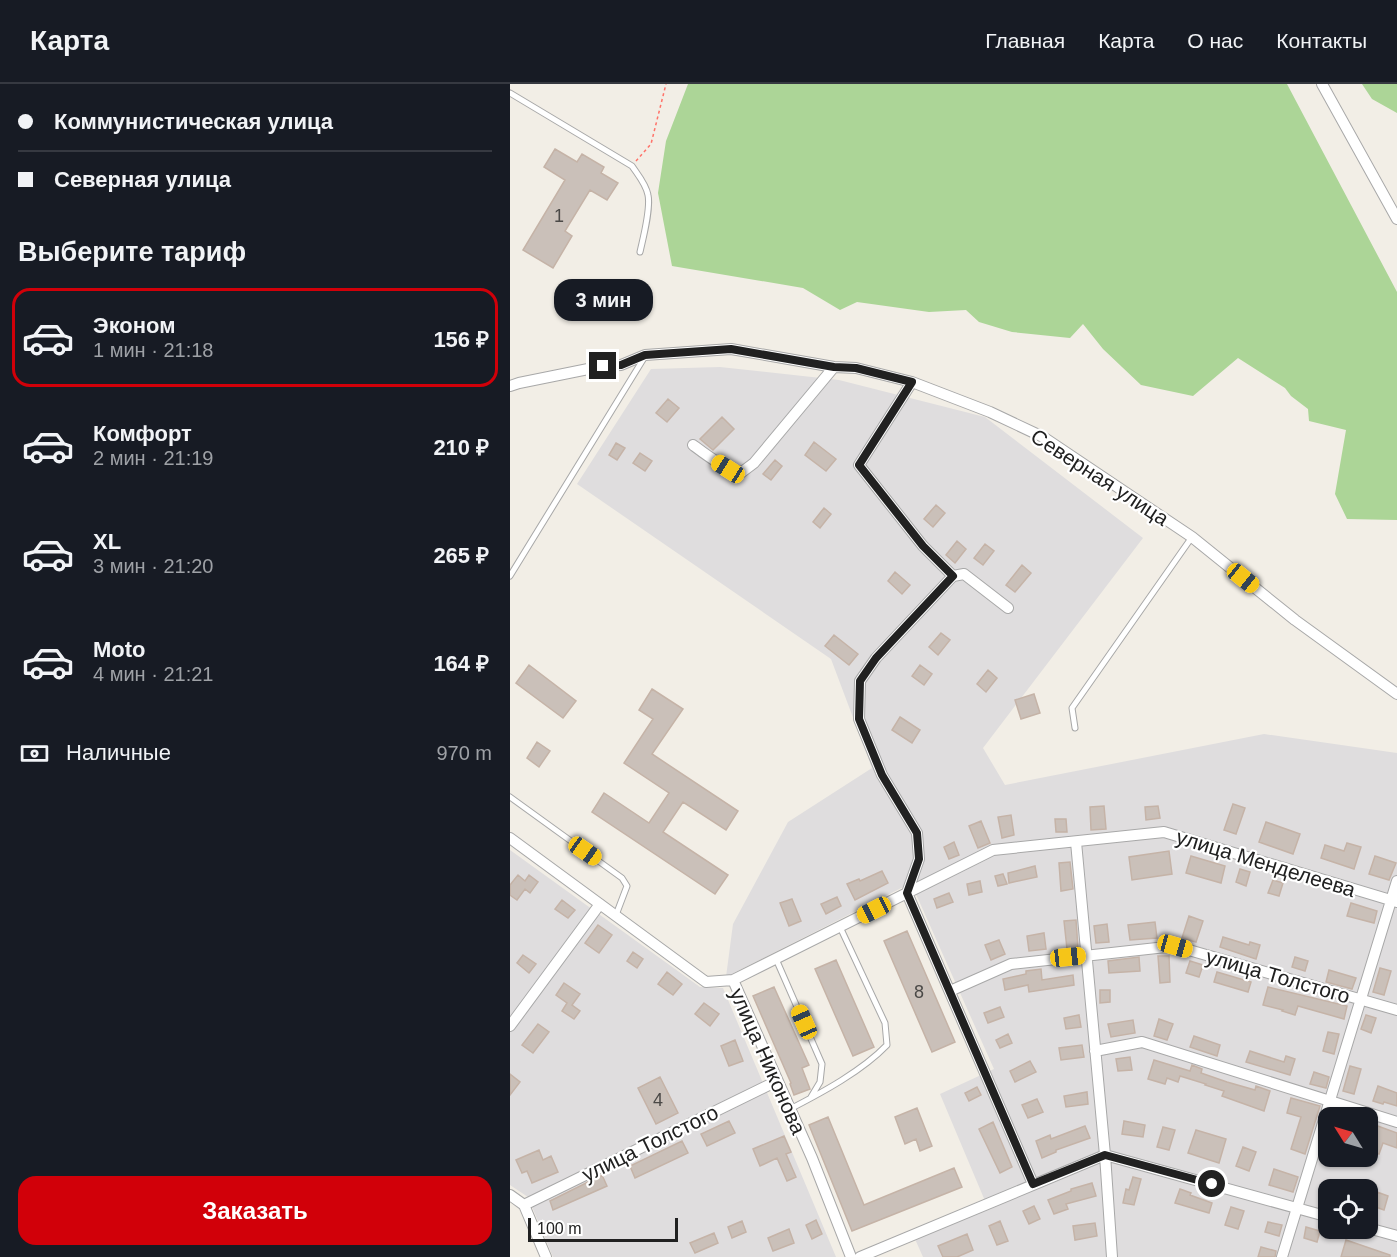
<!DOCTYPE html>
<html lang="ru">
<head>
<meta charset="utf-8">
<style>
	:root { --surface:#171b24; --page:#20242c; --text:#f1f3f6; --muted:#9ea1a6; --line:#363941; --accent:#d10009 }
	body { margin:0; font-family:Arial,sans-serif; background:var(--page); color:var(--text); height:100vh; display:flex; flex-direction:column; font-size:22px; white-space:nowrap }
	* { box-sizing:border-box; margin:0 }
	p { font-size:20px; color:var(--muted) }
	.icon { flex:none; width:33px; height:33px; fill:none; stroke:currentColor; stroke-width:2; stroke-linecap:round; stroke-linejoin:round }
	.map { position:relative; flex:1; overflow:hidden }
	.details { display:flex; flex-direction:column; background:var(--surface); width:510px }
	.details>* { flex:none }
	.banner { display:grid; align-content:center; height:132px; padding:0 18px; background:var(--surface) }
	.needle { width:39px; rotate:307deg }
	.fabs { position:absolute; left:808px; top:1023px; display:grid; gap:12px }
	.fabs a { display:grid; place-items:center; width:60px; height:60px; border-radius:12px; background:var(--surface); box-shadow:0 2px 4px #0004; font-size:30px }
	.scale { position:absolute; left:18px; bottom:15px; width:150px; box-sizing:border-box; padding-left:6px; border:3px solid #212121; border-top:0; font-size:16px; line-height:21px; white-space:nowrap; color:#212121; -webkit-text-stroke:4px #fff; paint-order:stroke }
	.end { position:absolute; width:27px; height:27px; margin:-14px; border:8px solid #212121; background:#fff; box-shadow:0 0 0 3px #fff }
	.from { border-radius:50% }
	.bubble { position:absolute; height:42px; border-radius:18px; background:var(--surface); box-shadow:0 2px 4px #0004; font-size:20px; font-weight:600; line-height:42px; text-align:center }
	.car { position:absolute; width:18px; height:36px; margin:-18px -9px; border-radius:8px; box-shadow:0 0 4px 2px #0007; background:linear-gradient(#f5c518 24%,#345 0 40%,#f5c518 0 76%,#345 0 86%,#f5c518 0) }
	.banner b { display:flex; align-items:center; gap:21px; height:57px; font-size:22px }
	.banner b+b { border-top:2px solid var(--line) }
	.banner i { width:15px; height:15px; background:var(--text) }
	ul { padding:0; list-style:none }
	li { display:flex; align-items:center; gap:18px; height:99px; margin:0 12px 9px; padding:0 6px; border:3px solid transparent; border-radius:18px }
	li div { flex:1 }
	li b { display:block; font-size:22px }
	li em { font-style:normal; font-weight:600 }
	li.on { border-color:var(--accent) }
	li>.icon { width:54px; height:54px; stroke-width:1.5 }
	h2 { padding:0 18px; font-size:27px; line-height:72px }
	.pay { display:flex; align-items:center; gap:15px; height:66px; padding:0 18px; font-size:22px }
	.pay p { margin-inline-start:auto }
	.cta { display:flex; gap:12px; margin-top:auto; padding:12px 18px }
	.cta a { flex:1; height:69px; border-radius:18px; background:var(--accent); color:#fff; font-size:24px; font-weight:600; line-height:69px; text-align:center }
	header { display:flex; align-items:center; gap:36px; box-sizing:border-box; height:84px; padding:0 30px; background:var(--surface); border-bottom:2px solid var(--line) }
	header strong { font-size:28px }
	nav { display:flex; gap:33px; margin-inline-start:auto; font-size:21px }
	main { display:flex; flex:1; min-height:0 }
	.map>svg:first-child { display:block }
	.residential { fill:#dfddde; fill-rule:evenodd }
	.forest { fill:#acd597 }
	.building { fill:#cac0b9; stroke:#c5b3a7; stroke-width:1.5 }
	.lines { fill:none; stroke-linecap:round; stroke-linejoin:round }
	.lane-casing { stroke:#a8a8a8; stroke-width:7 }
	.street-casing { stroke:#a8a8a8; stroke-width:12 }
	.path { stroke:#ff736a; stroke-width:1.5; stroke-dasharray:3 3; stroke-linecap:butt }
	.lane { stroke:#fff; stroke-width:5 }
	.street { stroke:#fff; stroke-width:10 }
	.route { stroke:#212121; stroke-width:8 }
	.labels { text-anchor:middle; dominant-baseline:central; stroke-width:4.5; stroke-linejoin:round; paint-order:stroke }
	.number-label { font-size:18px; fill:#4b4947 }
	.street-label { font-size:21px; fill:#212121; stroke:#fff }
</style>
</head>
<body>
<header>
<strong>Карта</strong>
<nav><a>Главная</a><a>Карта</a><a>О нас</a><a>Контакты</a></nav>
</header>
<main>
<section class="details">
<div class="banner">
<b><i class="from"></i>Коммунистическая улица</b>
<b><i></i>Северная улица</b>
</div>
<h2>Выберите тариф</h2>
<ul>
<li class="on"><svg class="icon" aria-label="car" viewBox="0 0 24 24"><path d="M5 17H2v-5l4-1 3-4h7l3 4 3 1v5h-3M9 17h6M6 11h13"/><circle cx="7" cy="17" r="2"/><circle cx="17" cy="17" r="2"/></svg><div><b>Эконом</b><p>1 мин · 21:18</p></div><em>156 ₽</em></li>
<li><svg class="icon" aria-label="car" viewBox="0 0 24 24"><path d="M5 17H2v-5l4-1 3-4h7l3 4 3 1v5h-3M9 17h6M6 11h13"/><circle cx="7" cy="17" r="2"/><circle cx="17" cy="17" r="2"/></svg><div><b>Комфорт</b><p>2 мин · 21:19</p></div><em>210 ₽</em></li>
<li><svg class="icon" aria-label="car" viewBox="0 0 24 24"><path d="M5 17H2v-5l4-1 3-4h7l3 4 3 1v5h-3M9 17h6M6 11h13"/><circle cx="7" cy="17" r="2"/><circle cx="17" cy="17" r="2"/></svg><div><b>XL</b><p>3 мин · 21:20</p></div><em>265 ₽</em></li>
<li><svg class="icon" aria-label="car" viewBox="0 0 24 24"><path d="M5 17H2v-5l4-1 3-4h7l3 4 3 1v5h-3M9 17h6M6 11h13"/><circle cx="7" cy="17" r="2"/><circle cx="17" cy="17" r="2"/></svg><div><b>Moto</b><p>4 мин · 21:21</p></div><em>164 ₽</em></li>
</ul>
<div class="pay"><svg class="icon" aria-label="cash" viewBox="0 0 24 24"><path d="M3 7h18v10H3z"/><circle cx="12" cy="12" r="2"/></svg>Наличные<p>970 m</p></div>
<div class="cta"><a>Заказать</a></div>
</section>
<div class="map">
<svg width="887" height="1173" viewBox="0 0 887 1173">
	<rect width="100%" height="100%" fill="#f2eee6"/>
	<!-- residential -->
	<path class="residential" d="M210,283L329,296L475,333L633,454L473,664L495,701L754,650L887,669V1173H413L405,1155L478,1124L430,1010L484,985L401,799L216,893L223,840L278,738L362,684L321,575L67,400L141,285ZM819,1034H858V1072H819ZM819,1106H858V1144H819Z
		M0,766L190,903L213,904L326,1173H43L18,1113L0,1101Z"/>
	<!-- forest -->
	<path class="forest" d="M178,0H777L887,208V436L837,435L825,410L836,346L799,337L798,325L781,312L775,304L728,274L683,312L631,301L593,265L573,240L560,254L502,248L469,238L456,226L419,228L347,218L330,226L293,204L162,182L148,109L156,57Z
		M852,0H887V29L862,15Z"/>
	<!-- building -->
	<path class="building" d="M45,65L67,78L72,70L94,83L91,89L108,99L97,116L80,106L55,147L62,152L43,184L13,166L55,96L34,83Z
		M158,315L169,324L157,338L146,329Z
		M212,333L224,345L203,366L190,355Z
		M304,358L326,375L316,387L295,371Z
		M106,359L115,364L107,376L99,371Z
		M130,369L142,377L135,387L123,379Z
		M265,376L272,382L261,396L253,390Z
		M426,421L435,429L423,443L414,435Z
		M314,424L321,430L310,444L303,438Z
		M447,457L456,465L445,479L436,471Z
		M475,460L484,467L473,481L464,474Z
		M512,481L521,489L505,508L496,501Z
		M385,488L400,501L392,510L378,497Z
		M431,549L440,556L428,571L419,563Z
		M324,551L348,570L339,581L315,562Z
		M19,581L66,617L53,634L6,599Z
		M410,581L422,590L414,601L402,592Z
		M478,586L487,594L476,608L467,600Z
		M142,605L173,625L142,670L228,727L216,746L173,718L153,748L218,791L205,810L82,728L94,709L139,739L159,709L114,679L143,635L129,626Z
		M524,610L530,629L511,635L505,616Z
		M390,633L410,646L402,659L382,646Z
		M27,658L40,667L29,683L17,674Z
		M723,720L735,724L726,750L714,746Z
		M594,722L596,745L581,746L580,723Z
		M648,722L650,734L636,736L635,723Z
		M501,731L504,751L492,754L488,733Z
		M545,735H556L557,748H546Z
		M471,737L480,759L468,764L459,742Z
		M756,738L790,750L783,770L749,758Z
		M444,758L449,771L439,775L434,763Z
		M837,759L851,763L844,785L811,774L815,761L834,767Z
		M659,767L662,790L622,796L619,773Z
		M681,772L715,782L711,799L676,789Z
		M865,772L886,779L879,796L859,790Z
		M560,778L563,805L551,807L549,779Z
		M525,782L527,793L499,799L498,789Z
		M730,785L740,788L736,802L726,798Z
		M372,787L378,799L345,816L337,800L349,795L350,797Z
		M493,790L497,800L488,802L485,792Z
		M8,791L15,797L19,791L28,798L20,809L15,805L7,816L0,811V801Z
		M763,796L773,799L769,812L758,809Z
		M470,797L472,808L459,811L457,800Z
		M439,809L443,818L427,824L424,815Z
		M327,813L331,822L316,830L311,820Z
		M282,815L291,837L279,842L270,819Z
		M52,816L65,826L58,834L45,825Z
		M841,819L867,827L864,839L837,832Z
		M679,832L693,837L686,858L672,854Z
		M566,836L568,864L557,865L554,837Z
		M645,838L647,854L620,856L618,841Z
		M597,840L599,858L586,859L584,842Z
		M88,841L102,851L89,869L75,859Z
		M397,847L445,958L422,968L374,857Z
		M534,849L536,865L519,867L517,852Z
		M713,853L739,861L740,858L750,861L746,875L710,863Z
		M489,856L495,870L481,876L475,861Z
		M123,868L133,875L127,884L117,877Z
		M13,871L26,880L19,889L7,879Z
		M648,872H659L660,898L650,899Z
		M629,873L630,887L599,889L598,877Z
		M785,873L798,877L795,887L782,883Z
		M326,876L364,963L343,972L305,885Z
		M680,877L693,881L689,893L676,889Z
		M870,884L881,887L874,911L863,908Z
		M531,885L532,896L563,891L564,901L519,908L518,901L495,906L493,895L516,890V887Z
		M819,886L846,894L842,905L816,898Z
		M157,888L172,900L163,911L148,900Z
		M707,888L741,898L738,908L704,898Z
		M54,899L70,910L62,921L70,927L64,935L52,927L57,919L46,911Z
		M264,903L299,981L292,984L300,1005L284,1011L280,1000L281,999L243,912Z
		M758,903L837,922L834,935L788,922L785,931L772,927L773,926L753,921Z
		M590,906H600V918L590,919Z
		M194,919L209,930L200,942L185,930Z
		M490,923L494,933L478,939L474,929Z
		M569,931L571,943L556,945L554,934Z
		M856,931L866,934L861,949L851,945Z
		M649,935L663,940L657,956L644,952Z
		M623,936L625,949L601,953L598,940Z
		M28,940L39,948L23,969L12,961Z
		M818,948L829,950L824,970L813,967Z
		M498,950L502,959L490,964L486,956Z
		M684,952L710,961L707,972L680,963Z
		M225,956L233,977L219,982L211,962Z
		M572,961L574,973L551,976L549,964Z
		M740,967L774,978L776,972L785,975L780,991L736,978Z
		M620,973L622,986L608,987L606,975Z
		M644,976L680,987L682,981L692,985L691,989L717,998L745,1006L746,1002L760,1007L754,1027L712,1012L714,1007L695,1001L696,1000L670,992L668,998L657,994L655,1000L638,995Z
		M520,977L526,988L505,998L500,987Z
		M840,982L851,985L844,1010L833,1007Z
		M804,988L819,993L816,1004L800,1000Z
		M0,990L10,998L0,1011Z
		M150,993L168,1029L146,1040L128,1004Z
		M868,1002L887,1009V1022L874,1018L873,1020L863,1017Z
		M467,1003L471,1011L459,1017L455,1009Z
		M577,1008L578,1020L556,1023L554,1012Z
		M781,1014L810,1022L795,1070L781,1065L791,1033L777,1029Z
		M527,1015L533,1028L518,1034L512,1021Z
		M407,1024L422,1062L410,1067L406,1055L395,1060L385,1033Z
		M318,1033L354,1121L444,1084L452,1103L342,1147L299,1041Z
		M219,1037L225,1049L197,1062L191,1050Z
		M614,1037L635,1041L633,1053L612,1050Z
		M483,1038L502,1083L490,1089L469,1045Z
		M865,1041L887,1049V1064L873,1059L869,1070L858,1066V1061Z
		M575,1042L580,1054L546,1066V1068L532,1074L526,1057L540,1051L541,1055Z
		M653,1043L665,1046L659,1066L647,1063Z
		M686,1046L716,1055L709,1079L678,1069Z
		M274,1052L281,1068L276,1070L286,1093L277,1097L267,1074L250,1082L243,1065Z
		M172,1057L178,1069L125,1094L120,1082Z
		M733,1063L746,1068L739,1087L726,1082Z
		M29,1066L33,1076L41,1072L48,1088L22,1099L17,1087L12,1089L6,1076Z
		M764,1085L788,1093L783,1108L759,1101Z
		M92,1091L97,1102L43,1126L40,1117Z
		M623,1093L631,1095L624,1121L613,1119L616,1105L619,1106Z
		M582,1099L586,1112L556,1120L558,1125L544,1130L538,1116L561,1107V1105Z
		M670,1105L681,1109L680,1111L702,1119L699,1129L665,1119Z
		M867,1108L878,1112L874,1126L863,1122Z
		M524,1122L530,1135L519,1140L513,1127Z
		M721,1123L734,1127L728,1145L715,1141Z
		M306,1136L312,1150L302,1155L296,1141Z
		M232,1137L236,1148L222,1154L218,1143Z
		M490,1137L498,1157L487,1161L479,1142Z
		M758,1138L772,1141L769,1152L755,1148Z
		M585,1139L587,1152L565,1156L563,1142Z
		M796,1143L810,1147L807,1158L794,1154Z
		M279,1145L284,1159L263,1167L258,1154Z
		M204,1149L208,1159L185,1169L180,1159Z
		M457,1150L463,1166L447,1173H433L428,1162Z
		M836,1156L880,1171V1173H831Z
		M751,1163L766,1167L765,1173H748Z"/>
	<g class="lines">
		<!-- lane casing -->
		<g class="lane-casing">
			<path id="lane" d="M0,9L122,82C128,91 136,100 138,111C141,125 133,154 130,168
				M0,492L134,274
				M565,644L562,624L682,453
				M0,713L112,794L117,802L106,831
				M266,875L312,980L310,998L301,1013
				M280,1025C313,1008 352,987 377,961L375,939L330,843"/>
		</g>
		<!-- street casing -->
		<g class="street-casing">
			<path id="street" d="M812,0L887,135
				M402,298L349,381L413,462L443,492L366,574L350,597L349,635L372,691L407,749L409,775L397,809L523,1100
				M0,302L9,299L93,282L111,281L135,271L221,265L324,283L346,284L402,298L480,328L533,353L682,453L785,536L887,610
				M183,361C199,373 213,384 232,388L244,379L324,283
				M443,492L454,490L498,524
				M0,754L196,898L223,896L302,1074L341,1173
				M566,758L595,1071L602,1173
				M223,896L483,766L654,748L887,818
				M440,907L501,880L665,862L887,926
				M0,942L90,820
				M585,967L632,958L887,1038
				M0,1111L14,1121L36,1173
				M14,1121L267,997
				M858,1144L887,1152
				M350,1173L595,1071L819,1133
				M772,1173L887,797"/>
		</g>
		<!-- path -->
		<path class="path" d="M126,77L141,60L156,0"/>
		<!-- lane -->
		<use href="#lane" class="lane"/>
		<!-- street -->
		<use href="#street" class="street"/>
	</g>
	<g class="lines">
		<!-- route -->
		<path class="route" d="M93,282L111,281L135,271L221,265L324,283L346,284L402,298L349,381L413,462L443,492L366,574L350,597L349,635L372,691L407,749L409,775L397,809L523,1100L595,1071L702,1100"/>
	</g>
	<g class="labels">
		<!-- number labels -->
		<g class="number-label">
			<text x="49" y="132">1</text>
			<text x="409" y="908">8</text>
			<text x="148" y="1016">4</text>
		</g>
		<!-- street labels -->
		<g class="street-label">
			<text transform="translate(590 393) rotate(33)">Северная улица</text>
			<text transform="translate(756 779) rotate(17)">улица Менделеева</text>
			<text transform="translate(768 892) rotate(16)">улица Толстого</text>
			<text transform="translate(258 977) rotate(66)">улица Никонова</text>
			<text transform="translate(140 1059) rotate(-26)">улица Толстого</text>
		</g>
	</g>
</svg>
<div class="fabs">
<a><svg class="needle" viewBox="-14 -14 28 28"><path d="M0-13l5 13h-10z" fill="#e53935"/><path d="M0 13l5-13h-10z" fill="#9ea1a6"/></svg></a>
<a><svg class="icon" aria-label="locate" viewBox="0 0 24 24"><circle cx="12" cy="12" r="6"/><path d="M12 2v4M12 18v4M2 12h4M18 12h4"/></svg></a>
</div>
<div class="scale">100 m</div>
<i class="end from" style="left:702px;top:1100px"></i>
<i class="end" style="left:93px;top:282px"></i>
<div class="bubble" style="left:44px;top:195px;width:99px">3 мин</div>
<i class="car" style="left:218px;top:385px;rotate:302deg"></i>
<i class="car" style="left:733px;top:494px;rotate:129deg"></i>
<i class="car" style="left:75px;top:767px;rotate:125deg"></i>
<i class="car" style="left:364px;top:826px;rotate:243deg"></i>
<i class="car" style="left:665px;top:862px;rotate:106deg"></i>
<i class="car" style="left:558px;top:873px;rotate:84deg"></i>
<i class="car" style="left:294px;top:938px;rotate:336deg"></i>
</div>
</main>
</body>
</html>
